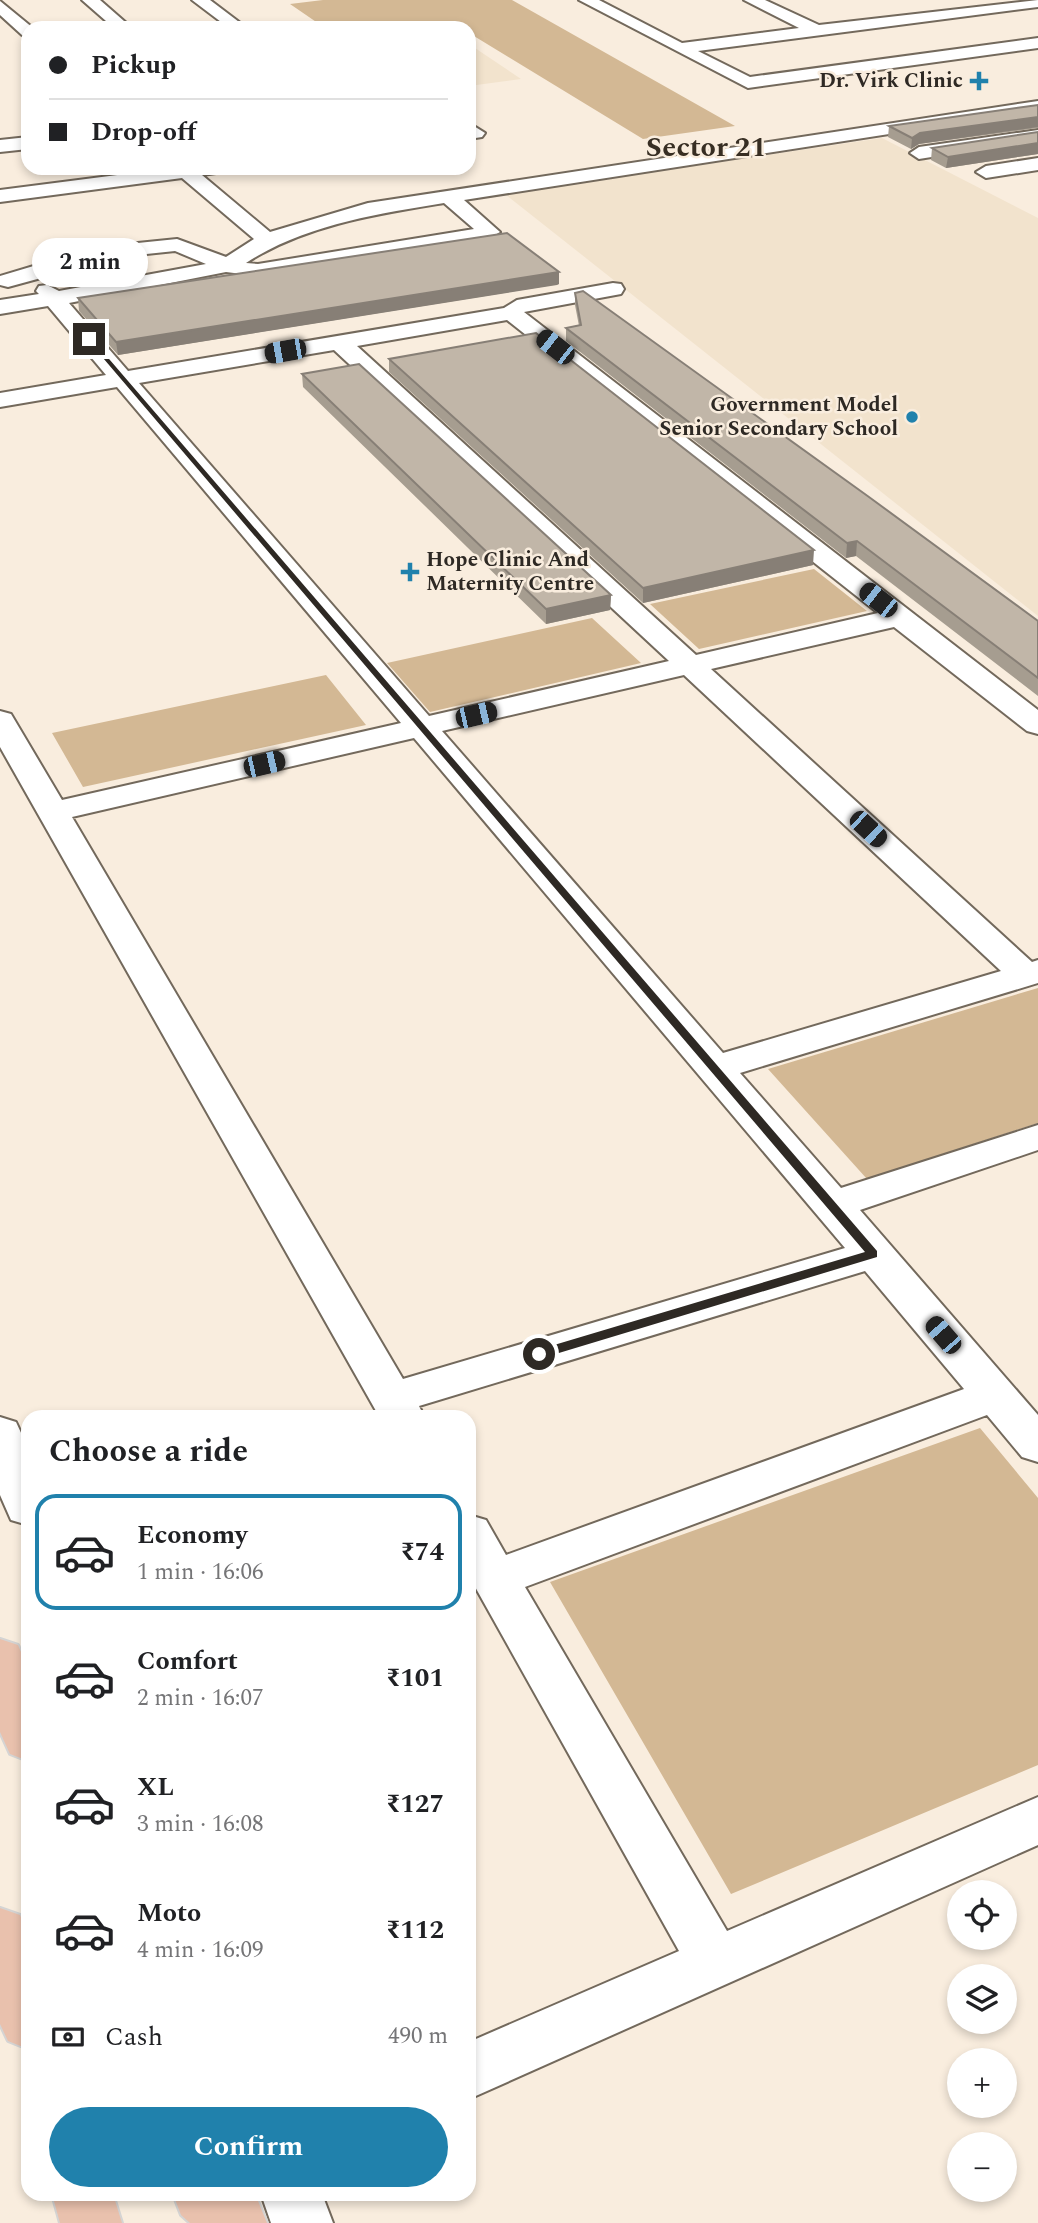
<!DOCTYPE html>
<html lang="en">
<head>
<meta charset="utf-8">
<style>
	:root { --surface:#fff; --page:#f2f2f2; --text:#202124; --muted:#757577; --line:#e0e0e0; --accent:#2081ac }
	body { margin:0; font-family:Spectral,serif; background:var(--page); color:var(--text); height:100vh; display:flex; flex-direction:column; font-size:26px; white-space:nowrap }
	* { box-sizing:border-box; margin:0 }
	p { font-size:23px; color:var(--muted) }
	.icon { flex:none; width:38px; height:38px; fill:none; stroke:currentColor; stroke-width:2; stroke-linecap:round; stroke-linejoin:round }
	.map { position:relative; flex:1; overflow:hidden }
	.sheet { position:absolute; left:21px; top:1410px; width:455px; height:791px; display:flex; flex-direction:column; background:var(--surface); border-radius:21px; box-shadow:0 4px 10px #0003 }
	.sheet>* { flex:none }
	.top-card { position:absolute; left:21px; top:21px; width:455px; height:154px; border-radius:21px; box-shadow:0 4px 10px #0003; display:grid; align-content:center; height:154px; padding:0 28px; background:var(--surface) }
	.tools { position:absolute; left:947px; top:1880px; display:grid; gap:14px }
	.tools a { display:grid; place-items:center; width:70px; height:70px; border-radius:50%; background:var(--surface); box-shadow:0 4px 10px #0003; font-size:35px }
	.end { position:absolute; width:32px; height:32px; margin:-16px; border:9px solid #2e2924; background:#fff; box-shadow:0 0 0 4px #fff }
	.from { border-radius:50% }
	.bubble { position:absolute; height:49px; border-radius:24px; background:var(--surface); box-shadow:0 4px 10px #0003; font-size:23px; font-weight:700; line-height:49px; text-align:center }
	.car { position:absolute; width:21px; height:42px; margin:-21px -10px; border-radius:9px; box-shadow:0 0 5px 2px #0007; background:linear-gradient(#222 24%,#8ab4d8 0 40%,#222 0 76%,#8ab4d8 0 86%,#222 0) }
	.top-card b { display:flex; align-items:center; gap:24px; height:66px; font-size:26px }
	.top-card b+b { border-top:2px solid var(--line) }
	.top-card i { width:18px; height:18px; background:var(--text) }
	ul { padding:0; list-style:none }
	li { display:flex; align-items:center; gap:21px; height:116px; margin:0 14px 10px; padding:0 14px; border:4px solid transparent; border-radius:21px }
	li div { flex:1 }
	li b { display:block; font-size:26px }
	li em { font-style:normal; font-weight:700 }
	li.active { border-color:var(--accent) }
	li>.icon { width:63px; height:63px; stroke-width:1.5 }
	h2 { padding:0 28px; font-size:32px; line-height:84px }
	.pay { display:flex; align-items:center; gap:18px; height:77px; padding:0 28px; font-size:26px }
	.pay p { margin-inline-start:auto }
	.action { display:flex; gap:14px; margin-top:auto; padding:14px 28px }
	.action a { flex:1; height:80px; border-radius:42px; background:var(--accent); color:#fff; font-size:28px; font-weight:700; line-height:80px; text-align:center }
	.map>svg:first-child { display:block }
	.built { fill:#f2e3cd }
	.green { fill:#d3b894 }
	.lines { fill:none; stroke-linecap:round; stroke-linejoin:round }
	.minor-casing { stroke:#73695c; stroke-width:4 }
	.major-casing { stroke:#d5d4d3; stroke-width:4 }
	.minor { fill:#fff; fill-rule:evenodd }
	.major { fill:#e9c1ad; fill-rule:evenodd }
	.wall { fill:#a69d90 }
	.shaded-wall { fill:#877f76 }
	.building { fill:#c1b6a8; stroke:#877f76; stroke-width:2 }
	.route { fill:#2e2924 }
	.poi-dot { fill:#2081ac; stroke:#f9edde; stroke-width:2.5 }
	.labels { text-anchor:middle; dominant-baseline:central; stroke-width:5; stroke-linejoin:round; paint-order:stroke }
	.far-poi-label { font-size:21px; font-weight:bold; fill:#2e2924; stroke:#f9edde; text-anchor:end }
	.far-district-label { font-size:28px; font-weight:bold; fill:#372e23; stroke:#f9edde }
</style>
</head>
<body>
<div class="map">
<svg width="1038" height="2223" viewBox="0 0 1038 2223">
	<rect width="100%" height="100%" fill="#f9edde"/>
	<!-- built -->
	<path class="built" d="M469,44L521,79L469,86Z
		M882,138L1038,218V616L505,194Z"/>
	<!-- green -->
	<path class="green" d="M323,0H512L735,126L643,139L469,33V28H325L290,4Z
		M814,569L867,611L699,649L650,604Z
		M592,618L641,663L430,712L387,663Z
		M326,675L366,725L83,787L52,733Z
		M1038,988V1123L867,1179L768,1069Z
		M980,1428L1038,1498V1765L731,1894L550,1582Z"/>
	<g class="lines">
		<!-- minor casing -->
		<g class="minor-casing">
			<path id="minor" d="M82,0H100L132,28H114Z
				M192,0H210L247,28H229Z
				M579,0H599L682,43L799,28L744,0H765L819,25L1038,0V7L698,51L750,77L1038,38V48L748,88Z
				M0,1L33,28H28V37L22,35L0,15Z
				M1038,101V111L464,200L500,232L490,238L258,276L226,272L69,303L128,371L504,308L517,300L613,283L621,284L624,289L621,294L524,312L1038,710V734L1027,731L894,627L711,669L1032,962L1038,960V983L740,1073L841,1188L1038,1125V1150L860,1210L1038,1415V1462L1022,1457L987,1415L525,1587L727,1931L1038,1797V1845L469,2099V2042L679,1951L469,1576V1515L486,1520L506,1555L964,1389L865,1271L419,1406L425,1418H380L0,747V711L11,714L62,800L401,723L117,387L0,407V393L106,375L48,306L0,314V300L39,294L36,291L39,286L47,285L59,291L206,264L175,251L118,257L8,287L0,285V276L57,259L118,245L177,239L226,257L254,239L182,178L0,202V190L172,168H225L223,172L202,175L270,232L368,203ZM444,203L474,229L258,264L246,263C304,225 377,214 444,203ZM507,320L878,613L696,655L357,346ZM334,350L669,661L429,716L139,383ZM684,675L1001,971L723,1053L442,731ZM414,738L845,1248L403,1379L72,817Z
				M469,123L485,133L482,137L469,139Z
				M1038,130V140L919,159L910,153L919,147Z
				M28,137V149L0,152V140Z
				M1038,158V170L986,178L976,172L986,166Z
				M0,1417L16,1422L28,1448V1525L11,1520L0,1495Z
				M261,2194H322L333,2223H271Z"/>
		</g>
		<!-- major casing -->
		<g class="major-casing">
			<path id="major" d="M0,1639L18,1645L28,1668V1761L10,1754L0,1732Z
				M0,1908L20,1915L28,1934V2049L8,2041L0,2024Z
				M52,2194H113L122,2223H60Z
				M173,2194H250L258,2201L267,2223H190L181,2215Z"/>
		</g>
		<!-- minor -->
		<use href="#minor" class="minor"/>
		<!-- major -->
		<use href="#major" class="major"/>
	</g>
	<!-- wall -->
	<path class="wall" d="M1038,105V128L919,144L911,149L888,137L889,126Z
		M1038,132V154L946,168L931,160L932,148Z
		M559,284L118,355L79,311L78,298Z
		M575,293L1038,621V696L856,556L846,558L566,341V328L579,326L575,305Z
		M389,359L813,565L643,603L389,372Z
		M302,374L611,595L610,610L546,624L303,387Z"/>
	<!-- shaded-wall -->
	<path class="shaded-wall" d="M1038,117V127L919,144L911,149L912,138L920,133Z
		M1038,143V154L946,168L948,157Z
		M559,272V284L557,285L118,355L116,342Z
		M857,541L856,556L846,558L847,543Z
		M814,550L813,565L643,603V588Z
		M611,595L610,610L546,624V609Z"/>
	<!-- building -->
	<path class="building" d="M1038,105V117L920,133L912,138L889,126Z
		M1038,132V143L948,157L932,148Z
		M507,233L559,272L116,342L78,298Z
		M583,291L869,497L1038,621V678L857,541L847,543L566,328L581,325L575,293Z
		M536,333L814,550L643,588L389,359Z
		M359,364L611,595L546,609L302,374Z"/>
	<!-- route -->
	<path class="route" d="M86,338H91L877,1251V1257L539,1359L534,1357V1351L865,1252Z"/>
	<!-- markers -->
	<g class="poi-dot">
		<path d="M975.5 70.5h7v7h7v7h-7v7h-7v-7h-7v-7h7z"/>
		<circle cx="912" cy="417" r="7"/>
		<path d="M406.5 561.5h7v7h7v7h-7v7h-7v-7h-7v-7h7z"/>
	</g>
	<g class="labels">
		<!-- far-poi labels -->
		<g class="far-poi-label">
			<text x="963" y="81">Dr. Virk Clinic</text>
			<text x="898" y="405">Government Model<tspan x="898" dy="24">Senior Secondary School</tspan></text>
			<text x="426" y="560" text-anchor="start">Hope Clinic And<tspan x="426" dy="24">Maternity Centre</tspan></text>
		</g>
		<!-- far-district labels -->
		<g class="far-district-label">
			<text x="706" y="147">Sector 21</text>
		</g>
	</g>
</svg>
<div class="tools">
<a><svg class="icon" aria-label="locate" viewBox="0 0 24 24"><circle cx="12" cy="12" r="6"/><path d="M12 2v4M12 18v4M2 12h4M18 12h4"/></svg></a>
<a><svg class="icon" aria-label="layers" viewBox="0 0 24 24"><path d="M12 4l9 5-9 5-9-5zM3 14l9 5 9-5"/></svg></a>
<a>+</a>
<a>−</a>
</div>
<i class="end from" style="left:539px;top:1354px"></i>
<i class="end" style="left:89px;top:339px"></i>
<div class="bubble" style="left:32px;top:238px;width:116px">2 min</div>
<i class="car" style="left:555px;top:347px;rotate:308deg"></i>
<i class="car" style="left:285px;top:351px;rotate:260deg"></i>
<i class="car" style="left:878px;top:600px;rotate:308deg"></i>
<i class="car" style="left:476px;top:715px;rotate:77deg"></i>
<i class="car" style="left:264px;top:764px;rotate:77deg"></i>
<i class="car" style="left:868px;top:829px;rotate:133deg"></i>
<i class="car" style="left:943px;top:1335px;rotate:319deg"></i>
<div class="top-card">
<b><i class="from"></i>Pickup</b>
<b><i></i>Drop-off</b>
</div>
<section class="sheet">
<h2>Choose a ride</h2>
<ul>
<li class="active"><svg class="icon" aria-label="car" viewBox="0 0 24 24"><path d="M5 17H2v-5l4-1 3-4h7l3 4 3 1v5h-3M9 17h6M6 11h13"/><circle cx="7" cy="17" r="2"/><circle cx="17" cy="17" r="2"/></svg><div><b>Economy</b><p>1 min · 16:06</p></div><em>₹74</em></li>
<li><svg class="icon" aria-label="car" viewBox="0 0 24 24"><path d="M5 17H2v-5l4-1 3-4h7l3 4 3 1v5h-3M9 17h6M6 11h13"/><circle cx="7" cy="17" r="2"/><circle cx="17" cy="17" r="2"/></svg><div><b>Comfort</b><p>2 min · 16:07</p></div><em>₹101</em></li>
<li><svg class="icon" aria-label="car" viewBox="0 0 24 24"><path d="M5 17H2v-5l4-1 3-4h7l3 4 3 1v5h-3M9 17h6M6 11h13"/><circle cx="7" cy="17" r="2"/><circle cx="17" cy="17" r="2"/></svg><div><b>XL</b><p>3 min · 16:08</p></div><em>₹127</em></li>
<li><svg class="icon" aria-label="car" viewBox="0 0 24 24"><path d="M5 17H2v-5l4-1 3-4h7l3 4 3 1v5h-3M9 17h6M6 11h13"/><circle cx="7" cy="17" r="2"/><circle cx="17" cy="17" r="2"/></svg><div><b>Moto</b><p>4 min · 16:09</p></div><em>₹112</em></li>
</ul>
<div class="pay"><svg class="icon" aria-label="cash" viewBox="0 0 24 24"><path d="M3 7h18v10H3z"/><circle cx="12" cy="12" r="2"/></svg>Cash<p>490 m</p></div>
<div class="action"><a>Confirm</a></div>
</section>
</div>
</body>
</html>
